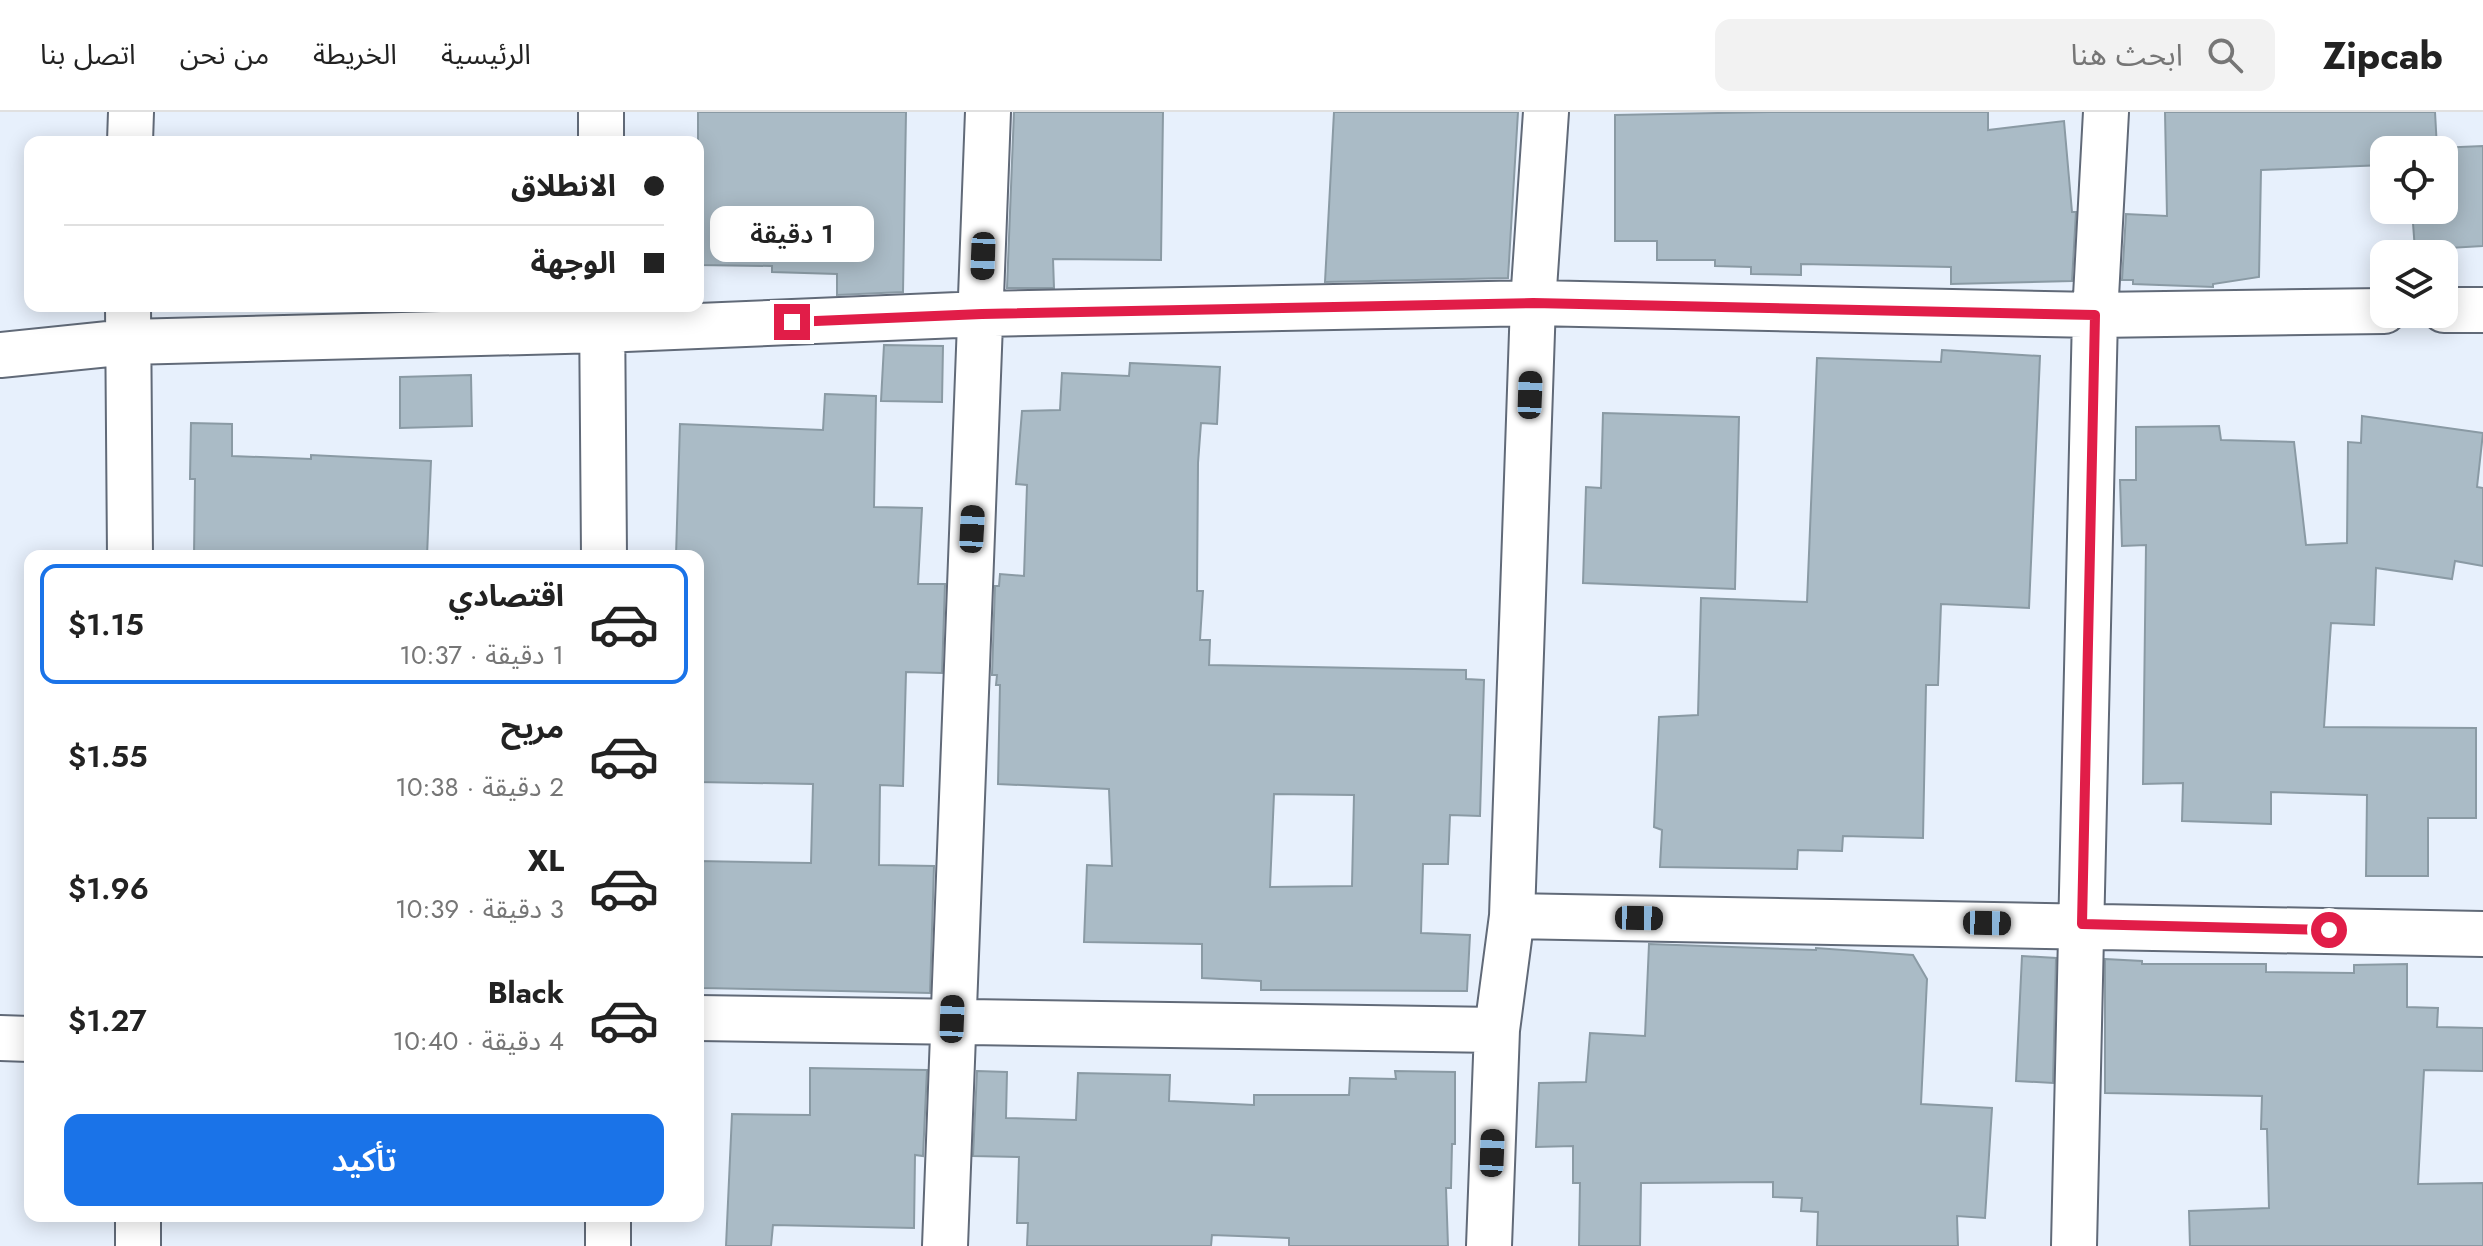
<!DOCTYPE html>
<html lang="ar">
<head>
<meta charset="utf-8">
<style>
	:root { --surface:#fff; --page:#f2f2f2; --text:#222; --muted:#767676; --line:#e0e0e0; --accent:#1a73e8 }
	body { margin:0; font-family:Jost,"Noto Sans Arabic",sans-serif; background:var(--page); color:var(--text); direction:rtl; height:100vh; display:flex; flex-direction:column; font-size:30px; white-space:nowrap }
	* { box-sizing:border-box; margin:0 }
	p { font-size:26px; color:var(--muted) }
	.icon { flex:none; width:44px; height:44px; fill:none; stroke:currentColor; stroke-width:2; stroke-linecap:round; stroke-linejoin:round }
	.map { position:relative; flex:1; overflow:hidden; direction:ltr }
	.drawer { position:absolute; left:24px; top:438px; width:680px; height:672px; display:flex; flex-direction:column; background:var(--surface); border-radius:16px; box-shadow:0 4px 20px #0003; direction:rtl }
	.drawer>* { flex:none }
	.guide { position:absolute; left:24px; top:24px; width:680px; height:176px; border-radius:16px; box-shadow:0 4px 20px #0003; direction:rtl; display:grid; align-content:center; height:176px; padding:0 40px; background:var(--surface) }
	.fabs { position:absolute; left:2370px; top:24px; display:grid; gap:16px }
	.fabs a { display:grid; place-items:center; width:88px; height:88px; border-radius:16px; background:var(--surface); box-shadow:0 4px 20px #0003; font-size:40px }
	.end { position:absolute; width:36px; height:36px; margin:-18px; border:10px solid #e11d48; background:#fff; box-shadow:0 0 0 4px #fff }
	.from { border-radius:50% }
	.bubble { position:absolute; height:56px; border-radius:16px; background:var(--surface); box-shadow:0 4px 20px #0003; font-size:26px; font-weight:600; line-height:56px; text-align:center; direction:rtl }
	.car { position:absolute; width:24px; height:48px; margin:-24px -12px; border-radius:10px; box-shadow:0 0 6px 2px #0007; background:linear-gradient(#222 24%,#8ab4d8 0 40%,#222 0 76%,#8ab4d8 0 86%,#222 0) }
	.guide b { display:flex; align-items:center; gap:28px; height:76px; font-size:30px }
	.guide b+b { border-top:2px solid var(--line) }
	.guide i { width:20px; height:20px; background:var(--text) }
	ul { padding:14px 0 0; list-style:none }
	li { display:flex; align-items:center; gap:24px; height:120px; margin:0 16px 12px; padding:0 24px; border:4px solid transparent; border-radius:16px }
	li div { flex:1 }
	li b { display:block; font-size:30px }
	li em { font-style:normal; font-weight:600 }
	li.active { border-color:var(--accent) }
	li>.icon { width:72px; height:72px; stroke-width:1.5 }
	.action { display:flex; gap:16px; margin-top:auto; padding:16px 40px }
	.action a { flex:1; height:92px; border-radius:16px; background:var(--accent); color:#fff; font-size:32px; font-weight:600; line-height:92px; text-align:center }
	header { display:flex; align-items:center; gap:48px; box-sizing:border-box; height:112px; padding:0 40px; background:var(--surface); border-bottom:2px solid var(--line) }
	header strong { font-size:38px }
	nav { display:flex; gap:44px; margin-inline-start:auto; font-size:28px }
	.search { width:560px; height:72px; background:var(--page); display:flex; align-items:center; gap:20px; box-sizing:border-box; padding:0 28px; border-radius:16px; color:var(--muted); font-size:30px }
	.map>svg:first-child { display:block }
	.building { fill:#aabbc6; stroke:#8a9aa4; stroke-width:2; fill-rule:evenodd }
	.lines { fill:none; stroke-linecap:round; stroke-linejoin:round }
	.street-casing { stroke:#616a78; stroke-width:48 }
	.street { stroke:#fff; stroke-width:44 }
	.route { stroke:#e11d48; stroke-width:10 }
</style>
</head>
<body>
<header>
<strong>Zipcab</strong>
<div class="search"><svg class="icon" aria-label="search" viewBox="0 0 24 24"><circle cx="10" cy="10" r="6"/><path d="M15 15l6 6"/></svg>ابحث هنا</div>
<nav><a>الرئيسية</a><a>الخريطة</a><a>من نحن</a><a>اتصل بنا</a></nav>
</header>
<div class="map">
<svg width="2483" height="1134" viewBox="0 0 2483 1134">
	<rect width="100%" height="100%" fill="#e7f0fc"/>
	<!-- building -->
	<path class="building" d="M698,0H906L903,180L837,183V162L772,160V154L698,153Z
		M1014,0H1163L1161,148L1053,147L1054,176H1007Z
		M1334,0H1518L1508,166L1325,170Z
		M1769,0H1988V18L2064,9L2072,100H2076L2072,169L1951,172V155L1801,152V163L1751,162V155L1715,154V148H1657V129H1615V3Z
		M2165,0H2435L2437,36L2483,34V134L2415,138L2412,98H2444V38H2384V53L2261,58L2259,165L2213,172V175L2133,172V168H2122L2126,102L2167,104Z
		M884,233L943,234L942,290L881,289Z
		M1942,238L2040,244L2029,496L1941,492L1938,573H1926L1923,726L1843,724L1842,739L1798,738L1797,757L1660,755L1662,718L1654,715L1659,605L1698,603L1701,486L1807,490L1817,246L1941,250Z
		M1130,251L1220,255L1217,312L1201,311L1198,351L1197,479H1203L1200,528H1210L1209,553L1466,558V567L1484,568L1480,704L1450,703L1448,752H1423L1421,821L1470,823L1467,879L1261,878V869L1202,866V832L1084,830L1087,753L1112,754L1109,677L998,672L1000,573H996L997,563H992L995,474H999L1000,462L1024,464L1027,373L1016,372L1022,299L1060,298L1062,261L1129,264ZM1274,682L1354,683L1352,774L1270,775Z
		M471,263L472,314L400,316V265Z
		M825,282L876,284L874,395L922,396L918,472H945L942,561L906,560L903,674L880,673L879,753L934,754L930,881L703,876V830H698V749L811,751L813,672L698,670V444H676L680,312L823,318Z
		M1603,301L1739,305L1735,477L1583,471L1586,375L1601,376Z
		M2362,304L2483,321L2477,375L2483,376V454L2455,449L2452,467L2376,456L2374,513L2331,511L2324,615L2476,616V706H2428V764H2366L2367,683L2271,680V712L2182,709L2183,671L2143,672L2146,433L2122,434L2120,368H2136V315L2219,314L2221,328L2294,330L2306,433L2347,431L2348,330L2361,331Z
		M191,311L232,312V344L311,347V343L431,349L427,444H194L195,367H190Z
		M1649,832L1816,838V836L1913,843L1927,867L1921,992L1992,996L1985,1106L1957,1104L1958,1134H1817L1818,1100L1801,1099L1802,1086L1773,1085V1070L1641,1071L1640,1134H1579L1580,1071H1573V1034L1536,1035L1539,971L1586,970L1590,921L1645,924Z
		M2022,844L2056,846L2053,971L2016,969Z
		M2105,847L2142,849V852H2266V860L2354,861V853L2407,852V895L2438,896L2437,915L2483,916V959L2424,958L2418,1072L2483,1071V1134H2190L2189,1099L2269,1096L2267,1017H2261L2262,984L2105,981Z
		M810,956L927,958L923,1044L915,1043L914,1116L773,1113L771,1134H726L732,1002L810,1003Z
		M977,959L1007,960L1006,1006L1076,1008L1078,961L1170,963L1169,989L1254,993V983H1349L1350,966L1396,967L1395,959L1455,960V1032H1452L1451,1076H1446L1448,1134H1289V1126L1212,1123L1211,1134H1027L1028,1111H1017L1019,1045L973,1044Z"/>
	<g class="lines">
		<!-- street casing -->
		<g class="street-casing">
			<path id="street" d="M601,0V30
				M130,30L131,0
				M128,194L130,444
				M602,194L604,444
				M2444,198H2483
				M0,243L128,230L602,218L982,202L1533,191L2095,203L2384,199
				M1512,804L2483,822
				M698,906L1497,918
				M0,926L30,927
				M138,1104V1134
				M608,1134V1104
				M945,1134L988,0
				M1489,1134L1497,918L1512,804L1533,191L1546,0
				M2074,1134L2095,203L2106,0"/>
		</g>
		<!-- street -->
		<use href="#street" class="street"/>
	</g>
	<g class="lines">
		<!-- route -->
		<path class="route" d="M792,210L982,202L1533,191L2095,203L2082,812L2329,818"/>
	</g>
</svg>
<div class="fabs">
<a><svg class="icon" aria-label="locate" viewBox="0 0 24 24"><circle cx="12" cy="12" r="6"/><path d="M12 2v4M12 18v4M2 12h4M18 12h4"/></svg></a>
<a><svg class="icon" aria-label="layers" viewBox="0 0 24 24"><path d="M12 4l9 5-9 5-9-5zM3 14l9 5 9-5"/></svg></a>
</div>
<i class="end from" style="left:2329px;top:818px"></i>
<i class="end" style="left:792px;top:210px"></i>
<div class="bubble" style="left:710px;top:94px;width:164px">1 دقيقة</div>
<i class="car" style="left:983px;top:144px;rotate:182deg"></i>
<i class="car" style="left:1530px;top:283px;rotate:2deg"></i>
<i class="car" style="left:972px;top:417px;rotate:3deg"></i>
<i class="car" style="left:1639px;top:806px;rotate:91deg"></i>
<i class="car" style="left:1987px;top:811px;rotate:91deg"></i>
<i class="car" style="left:952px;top:907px;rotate:2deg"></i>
<i class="car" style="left:1492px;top:1041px;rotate:2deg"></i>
<div class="guide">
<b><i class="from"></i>الانطلاق</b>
<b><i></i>الوجهة</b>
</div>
<section class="drawer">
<ul>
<li class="active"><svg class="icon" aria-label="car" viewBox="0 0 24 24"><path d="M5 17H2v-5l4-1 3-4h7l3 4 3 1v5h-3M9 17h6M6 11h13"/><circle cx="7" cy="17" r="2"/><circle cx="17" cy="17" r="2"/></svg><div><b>اقتصادي</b><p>1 دقيقة · 10:37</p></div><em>$1.15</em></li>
<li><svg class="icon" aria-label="car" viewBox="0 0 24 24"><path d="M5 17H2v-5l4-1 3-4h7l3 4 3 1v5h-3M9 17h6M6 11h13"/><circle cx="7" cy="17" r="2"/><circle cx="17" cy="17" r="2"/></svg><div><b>مريح</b><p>2 دقيقة · 10:38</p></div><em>$1.55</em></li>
<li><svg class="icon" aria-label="car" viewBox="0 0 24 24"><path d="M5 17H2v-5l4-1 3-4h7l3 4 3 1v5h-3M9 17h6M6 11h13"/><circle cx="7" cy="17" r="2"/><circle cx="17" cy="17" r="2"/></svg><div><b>XL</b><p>3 دقيقة · 10:39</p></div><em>$1.96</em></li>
<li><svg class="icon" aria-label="car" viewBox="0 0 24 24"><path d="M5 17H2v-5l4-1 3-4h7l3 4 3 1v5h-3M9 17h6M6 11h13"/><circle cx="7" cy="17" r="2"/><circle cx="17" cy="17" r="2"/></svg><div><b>Black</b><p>4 دقيقة · 10:40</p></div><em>$1.27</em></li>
</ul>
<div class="action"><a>تأكيد</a></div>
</section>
</div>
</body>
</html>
